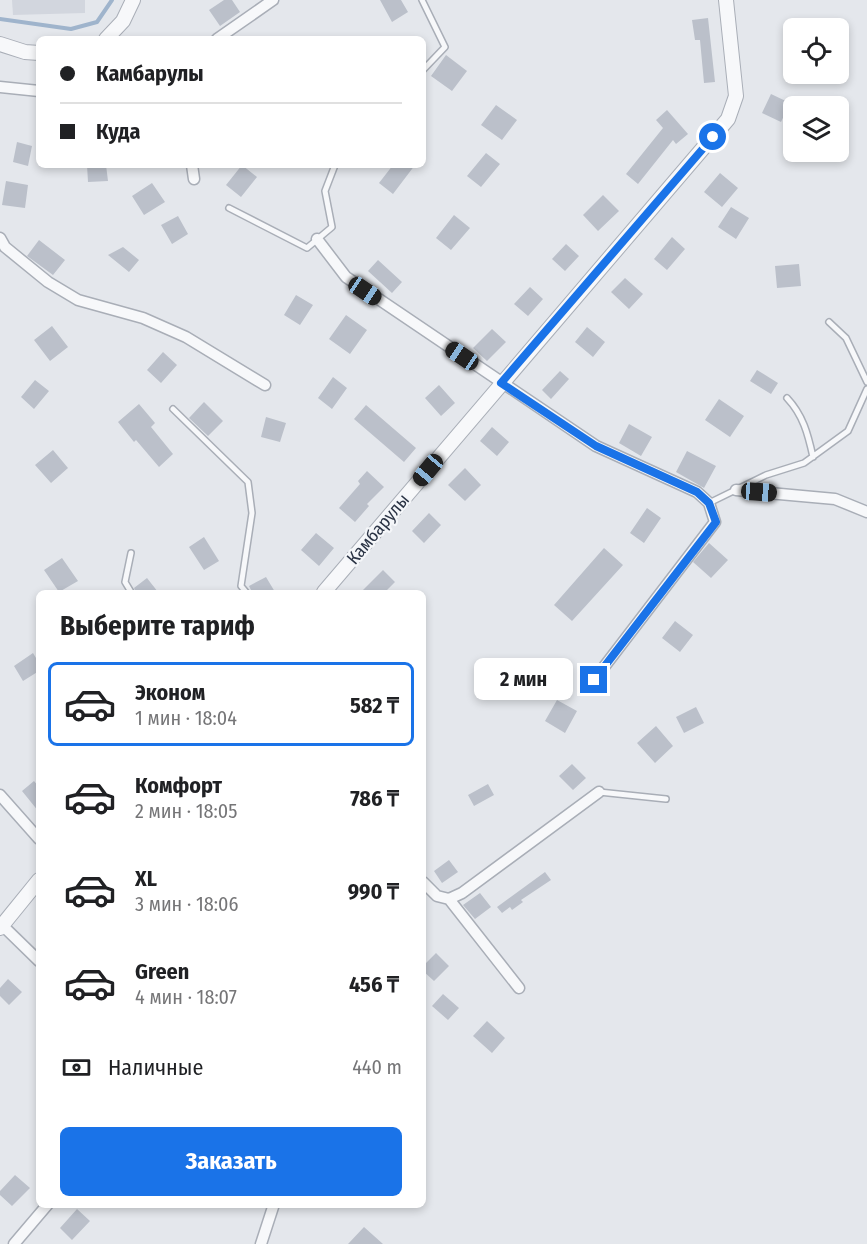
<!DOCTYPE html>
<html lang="ru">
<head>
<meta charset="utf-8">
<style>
	:root { --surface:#fff; --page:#f6f6f6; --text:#202124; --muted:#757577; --line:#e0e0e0; --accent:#1a73e8 }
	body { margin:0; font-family:"Fira Sans Condensed",sans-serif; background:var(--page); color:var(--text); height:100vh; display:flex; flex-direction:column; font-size:22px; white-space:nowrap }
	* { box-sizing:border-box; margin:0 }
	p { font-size:20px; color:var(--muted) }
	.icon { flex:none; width:33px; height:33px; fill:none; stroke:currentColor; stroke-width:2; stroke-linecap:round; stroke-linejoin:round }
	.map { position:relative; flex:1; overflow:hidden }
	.details { position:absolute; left:36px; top:590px; width:390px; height:618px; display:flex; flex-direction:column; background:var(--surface); border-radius:9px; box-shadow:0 3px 9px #0003 }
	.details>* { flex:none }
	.top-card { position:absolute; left:36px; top:36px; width:390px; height:132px; border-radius:9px; box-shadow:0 3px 9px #0003; display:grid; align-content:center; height:132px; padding:0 24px; background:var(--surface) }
	.tools { position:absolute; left:783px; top:18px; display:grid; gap:12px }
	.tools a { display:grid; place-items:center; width:66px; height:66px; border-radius:9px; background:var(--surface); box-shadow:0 3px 9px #0003; font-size:30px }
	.end { position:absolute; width:27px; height:27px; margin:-14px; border:8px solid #1a73e8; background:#fff; box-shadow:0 0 0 3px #fff }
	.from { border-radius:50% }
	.bubble { position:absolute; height:42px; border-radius:9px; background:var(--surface); box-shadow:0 3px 9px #0003; font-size:20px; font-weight:700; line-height:42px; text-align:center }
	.car { position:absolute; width:18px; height:36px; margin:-18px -9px; border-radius:8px; box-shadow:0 0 4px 2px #0007; background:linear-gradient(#222 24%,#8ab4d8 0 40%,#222 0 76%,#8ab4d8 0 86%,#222 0) }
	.top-card b { display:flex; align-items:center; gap:21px; height:57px; font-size:22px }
	.top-card b+b { border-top:2px solid var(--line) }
	.top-card i { width:15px; height:15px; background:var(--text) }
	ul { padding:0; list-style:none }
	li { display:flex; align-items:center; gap:18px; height:84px; margin:0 12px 9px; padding:0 12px; border:3px solid transparent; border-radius:9px }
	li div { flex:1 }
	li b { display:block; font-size:22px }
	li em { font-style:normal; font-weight:700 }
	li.on { border-color:var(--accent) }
	li>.icon { width:54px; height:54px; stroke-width:1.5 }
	h2 { padding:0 24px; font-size:27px; line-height:72px }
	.pay { display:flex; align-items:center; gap:15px; height:66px; padding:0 24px; font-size:22px }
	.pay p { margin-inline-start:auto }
	.action { display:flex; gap:12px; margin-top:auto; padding:12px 24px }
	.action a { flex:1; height:69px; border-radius:9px; background:var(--accent); color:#fff; font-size:24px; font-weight:700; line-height:69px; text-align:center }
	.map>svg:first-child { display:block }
	.built { fill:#d2d6de }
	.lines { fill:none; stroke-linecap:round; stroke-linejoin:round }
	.stream { stroke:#9fb4cc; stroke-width:4 }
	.building { fill:#bbc0ca }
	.service-casing { stroke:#a9aeb7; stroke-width:8 }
	.minor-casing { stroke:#a9aeb7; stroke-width:13 }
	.tertiary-casing { stroke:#a9aeb7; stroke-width:16 }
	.service { stroke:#f7f8fa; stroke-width:5 }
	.minor { stroke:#f7f8fa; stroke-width:10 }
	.tertiary { stroke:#f7f8fa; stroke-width:14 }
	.route { stroke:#1a73e8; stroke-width:8 }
	.labels { text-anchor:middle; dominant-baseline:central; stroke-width:4.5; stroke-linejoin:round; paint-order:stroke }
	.street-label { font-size:18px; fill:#2b3445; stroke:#f4f6f9 }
</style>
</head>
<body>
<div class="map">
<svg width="867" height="1244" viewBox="0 0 867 1244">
	<rect width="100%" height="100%" fill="#e4e7ec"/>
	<!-- built -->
	<path class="built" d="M12,0H85V13L13,15Z"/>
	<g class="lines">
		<!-- stream -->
		<path class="stream" d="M0,19L71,29L97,22L112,0"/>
	</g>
	<!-- building -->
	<path class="building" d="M224,0H232L240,12L220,26L209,10Z
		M380,0H401L408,12L392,22Z
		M708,18L715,82L704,83L700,40H695L692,20Z
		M446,55L467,71L452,91L431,76Z
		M771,94L790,103L781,122L762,113Z
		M496,105L517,120L502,140L481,125Z
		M667,110L688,134L676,144L673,140L638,184L626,174L663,128L656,120Z
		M17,142L32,146L28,166L13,162Z
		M486,153L500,164L481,187L467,176Z
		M87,165H106L108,181L88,182Z
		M242,165L257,177L241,197L226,185Z
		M393,165H415L393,194L379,183Z
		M720,173L738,188L722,207L704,192Z
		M6,181L28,185L25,208L2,205Z
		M152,183L165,202L144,215L132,196Z
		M603,195L619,211L598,231L583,215Z
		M731,207L749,218L736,239L718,227Z
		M454,215L470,228L451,250L436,238Z
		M178,216L188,234L172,244L161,225Z
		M672,237L685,249L667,270L654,259Z
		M39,240L65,260L53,275L27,256Z
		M566,244L579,256L565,271L552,259Z
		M123,247L139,260L129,272L108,255Z
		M378,260L402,282L392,293L368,271Z
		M799,264L801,286L777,288L775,266Z
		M625,278L643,294L629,309L611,292Z
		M530,287L543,299L528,316L514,304Z
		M296,295L313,305L300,325L284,315Z
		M346,315L367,330L350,354L329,339Z
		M52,326L68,347L50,361L34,340Z
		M587,327L605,342L593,357L575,342Z
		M492,329L506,342L487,361L473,348Z
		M163,352L177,365L161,383L147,370Z
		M757,370L778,383L771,394L750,381Z
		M560,371L569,379L551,399L542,390Z
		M333,377L347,388L332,409L318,398Z
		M35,380L49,391L34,409L21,397Z
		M439,385L455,403L441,416L425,398Z
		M719,399L744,416L730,437L705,420Z
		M204,402L223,421L208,436L189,418Z
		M139,404L155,423L151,427L173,454L159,467L136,440L134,442L118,422Z
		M366,405L416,448L404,462L354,419Z
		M266,417L286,423L280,442L261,437Z
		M629,424L652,437L641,456L619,443Z
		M492,427L509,442L497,456L480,441Z
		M53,450L68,468L51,483L35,465Z
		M687,451L716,466L704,488L676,472Z
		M465,468L481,485L465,501L448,485Z
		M367,471L384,487L367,504L369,506L355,522L339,508L360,484L358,481Z
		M647,508L661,518L644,543L630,533Z
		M429,513L441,525L424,543L412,531Z
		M316,533L334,548L319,566L301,550Z
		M204,537L219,561L204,570L189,547Z
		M709,543L728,560L711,578L693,562Z
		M604,548L623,565L572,621L554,605Z
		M62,558L78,581L59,592L44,570Z
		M383,570L395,582L385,592H361Z
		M266,577L275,592H252L249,586Z
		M147,578L158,592H136L134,588Z
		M675,621L693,635L680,652L662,638Z
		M33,653L39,663V671L23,681L14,666Z
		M557,700L577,711L565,733L545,721Z
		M696,707L704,723L684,733L676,717Z
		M656,726L673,746L655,763L637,743Z
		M572,764L586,778L573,790L559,776Z
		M34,781L39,787V812L22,791Z
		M488,784L494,795L474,806L468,795Z
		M449,860L458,872L442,883L434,871Z
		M545,872L551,880L521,900L523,902L512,910L510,907L502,913L497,907Z
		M480,893L491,907L475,919L463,905Z
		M436,953L449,966L434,981L423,971V966Z
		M8,979L22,992L9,1005L0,996V988Z
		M443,994L459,1008L448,1020L432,1006Z
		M487,1021L505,1038L492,1053L473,1036Z
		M15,1175L30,1188L12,1206L0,1195V1191Z
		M77,1209L90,1221L72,1240L60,1228Z
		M364,1227L383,1244H348Z"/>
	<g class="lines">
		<!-- service casing -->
		<g class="service-casing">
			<path id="service" d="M422,0L445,47L423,70
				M229,208L307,248L332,227L325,191L335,165
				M829,322L846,338L867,382
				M787,398C803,415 808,434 813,457
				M173,409L248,482L252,513L241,586L246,592
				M709,503L766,475L804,463L848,431L867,389
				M131,592L125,582L131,553
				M599,792L666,799"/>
		</g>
		<!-- minor casing -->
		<g class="minor-casing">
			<path id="minor" d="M217,39L273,0
				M0,87L39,91
				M192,165L194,179
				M0,238L5,247L48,282L78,300L143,318L186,337L265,385
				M317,239L346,277L596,446L697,492L709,503L715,522L594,680
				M736,490L835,499L867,512
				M0,795L39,839
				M423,882L437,896L449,899L462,893L599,792
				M449,899L519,988
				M2,925L39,961
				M14,1244L48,1204
				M261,1244L274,1204"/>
		</g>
		<!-- tertiary casing -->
		<g class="tertiary-casing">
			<path id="tertiary" d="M106,39L123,21L133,0
				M0,44L25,52L39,53
				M324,592L728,119L736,96L726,0
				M0,928L39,880"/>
		</g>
		<!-- service -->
		<use href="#service" class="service"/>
		<!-- minor -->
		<use href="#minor" class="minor"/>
		<!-- tertiary -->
		<use href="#tertiary" class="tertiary"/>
	</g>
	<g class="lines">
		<!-- route -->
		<path class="route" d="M594,680L716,522L709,503L697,492L596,446L501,383L713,137"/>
	</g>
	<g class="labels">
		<!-- street labels -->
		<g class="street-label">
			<text transform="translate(378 529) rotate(-50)">Камбарулы</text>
		</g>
	</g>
</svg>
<div class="tools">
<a><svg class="icon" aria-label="locate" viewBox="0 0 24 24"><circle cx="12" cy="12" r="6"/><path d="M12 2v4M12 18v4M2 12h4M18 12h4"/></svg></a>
<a><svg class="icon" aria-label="layers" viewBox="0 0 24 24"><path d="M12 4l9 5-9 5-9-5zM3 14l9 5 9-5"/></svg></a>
</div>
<i class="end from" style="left:713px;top:137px"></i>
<i class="end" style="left:594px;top:680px"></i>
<div class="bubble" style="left:474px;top:658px;width:99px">2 мин</div>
<i class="car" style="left:365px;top:291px;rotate:124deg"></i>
<i class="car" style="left:462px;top:356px;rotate:304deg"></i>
<i class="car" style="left:428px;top:470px;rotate:220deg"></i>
<i class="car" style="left:759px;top:492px;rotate:94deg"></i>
<div class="top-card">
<b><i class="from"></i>Камбарулы</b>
<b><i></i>Куда</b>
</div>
<section class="details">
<h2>Выберите тариф</h2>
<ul>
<li class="on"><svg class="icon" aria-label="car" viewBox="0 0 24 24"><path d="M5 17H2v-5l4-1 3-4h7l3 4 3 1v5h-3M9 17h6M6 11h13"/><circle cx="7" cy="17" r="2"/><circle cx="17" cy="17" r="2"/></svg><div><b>Эконом</b><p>1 мин · 18:04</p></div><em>582 ₸</em></li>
<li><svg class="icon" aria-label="car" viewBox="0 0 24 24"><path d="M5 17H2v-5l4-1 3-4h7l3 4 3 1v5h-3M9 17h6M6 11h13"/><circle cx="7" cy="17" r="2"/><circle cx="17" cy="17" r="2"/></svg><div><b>Комфорт</b><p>2 мин · 18:05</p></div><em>786 ₸</em></li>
<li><svg class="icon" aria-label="car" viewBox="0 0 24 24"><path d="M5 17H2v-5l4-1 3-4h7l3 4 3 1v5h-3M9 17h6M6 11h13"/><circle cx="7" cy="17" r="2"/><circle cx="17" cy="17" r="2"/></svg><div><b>XL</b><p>3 мин · 18:06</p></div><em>990 ₸</em></li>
<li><svg class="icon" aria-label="car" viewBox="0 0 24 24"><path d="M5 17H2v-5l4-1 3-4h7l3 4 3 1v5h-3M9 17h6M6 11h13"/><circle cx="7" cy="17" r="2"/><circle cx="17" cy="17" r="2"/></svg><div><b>Green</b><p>4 мин · 18:07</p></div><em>456 ₸</em></li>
</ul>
<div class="pay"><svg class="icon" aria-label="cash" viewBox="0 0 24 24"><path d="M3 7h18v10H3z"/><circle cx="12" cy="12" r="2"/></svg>Наличные<p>440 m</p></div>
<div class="action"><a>Заказать</a></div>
</section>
</div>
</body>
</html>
